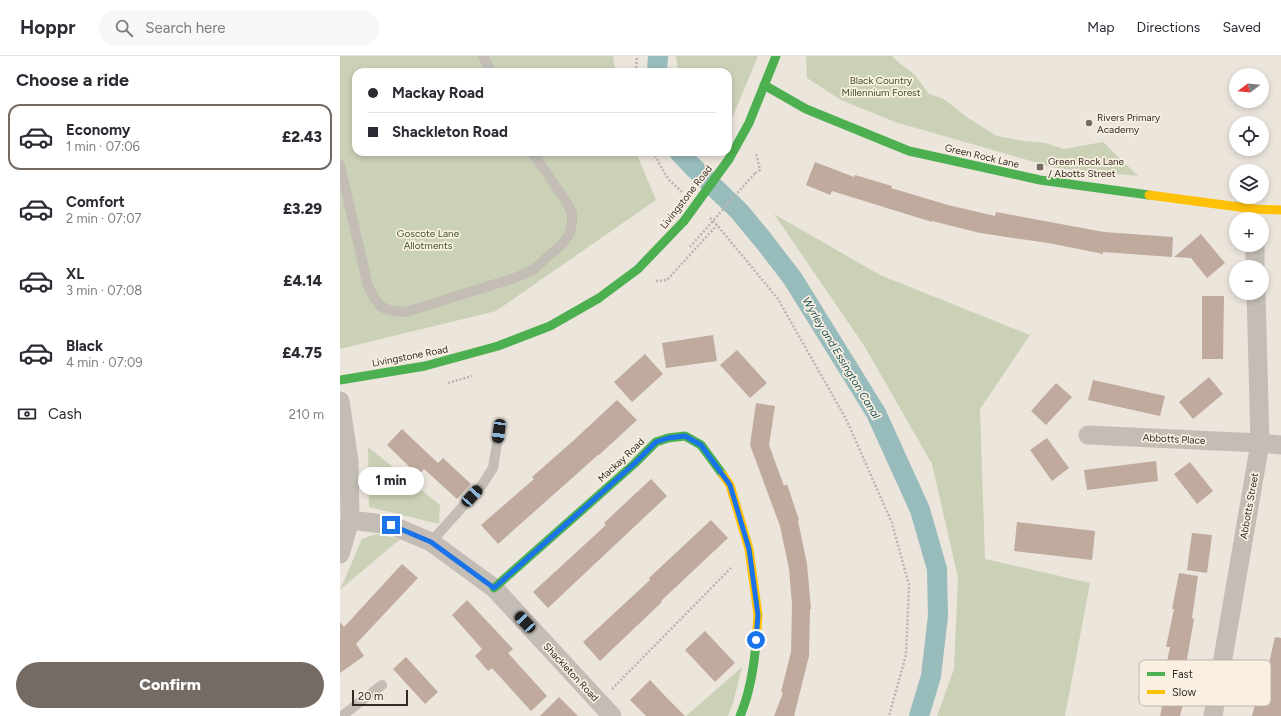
<!DOCTYPE html>
<html lang="en">
<head>
<meta charset="utf-8">
<style>
	:root { --surface:#fff; --page:#f7f7f7; --text:#2b2b33; --muted:#7c7c81; --line:#e1e1e2; --accent:#746b65 }
	body { margin:0; font-family:Figtree,sans-serif; background:var(--page); color:var(--text); height:100vh; display:flex; flex-direction:column; font-size:15px; white-space:nowrap }
	* { box-sizing:border-box; margin:0 }
	p { font-size:13px; color:var(--muted) }
	.icon { flex:none; width:22px; height:22px; fill:none; stroke:currentColor; stroke-width:2; stroke-linecap:round; stroke-linejoin:round }
	.map { position:relative; flex:1; overflow:hidden }
	.drawer { display:flex; flex-direction:column; background:var(--surface); width:340px }
	.drawer>* { flex:none }
	.top-card { position:absolute; left:12px; top:12px; width:380px; height:88px; border-radius:12px; box-shadow:0 2px 6px #0003; display:grid; align-content:center; height:88px; padding:0 16px; background:var(--surface) }
	.needle { width:26px; rotate:254deg }
	.tools { position:absolute; left:889px; top:12px; display:grid; gap:8px }
	.tools a { display:grid; place-items:center; width:40px; height:40px; border-radius:50%; background:var(--surface); box-shadow:0 2px 6px #0003; font-size:20px }
	.scale { position:absolute; left:12px; bottom:10px; width:56px; box-sizing:border-box; padding-left:4px; border:2px solid #342a25; border-top:0; font-size:11px; line-height:14px; white-space:nowrap; color:#342a25; -webkit-text-stroke:3px #f9f0e2; paint-order:stroke }
	.end { position:absolute; width:18px; height:18px; margin:-9px; border:5px solid #1a73e8; background:#fff; box-shadow:0 0 0 2px #fff }
	.from { border-radius:50% }
	.bubble { position:absolute; height:28px; border-radius:14px; background:var(--surface); box-shadow:0 2px 6px #0003; font-size:13px; font-weight:800; line-height:28px; text-align:center }
	.car { position:absolute; width:12px; height:24px; margin:-12px -6px; border-radius:5px; box-shadow:0 0 3px 1px #0007; background:linear-gradient(#222 24%,#8ab4d8 0 40%,#222 0 76%,#8ab4d8 0 86%,#222 0) }
	.top-card b { display:flex; align-items:center; gap:14px; height:38px; font-size:15px }
	.top-card b+b { border-top:1px solid var(--line) }
	.top-card i { width:10px; height:10px; background:var(--text) }
	ul { padding:0; list-style:none }
	li { display:flex; align-items:center; gap:12px; height:66px; margin:0 8px 6px; padding:0 8px; border:2px solid transparent; border-radius:12px }
	li div { flex:1 }
	li b { display:block; font-size:15px }
	li em { font-style:normal; font-weight:800 }
	li.on { border-color:var(--accent) }
	li>.icon { width:36px; height:36px; stroke-width:1.5 }
	h2 { padding:0 16px; font-size:18px; line-height:48px }
	.pay { display:flex; align-items:center; gap:10px; height:44px; padding:0 16px; font-size:15px }
	.pay p { margin-inline-start:auto }
	.cta { display:flex; gap:8px; margin-top:auto; padding:8px 16px }
	.cta a { flex:1; height:46px; border-radius:24px; background:var(--accent); color:#fff; font-size:16px; font-weight:800; line-height:46px; text-align:center }
	header { display:flex; align-items:center; gap:24px; box-sizing:border-box; height:56px; padding:0 20px; background:var(--surface); border-bottom:1px solid var(--line) }
	header strong { font-size:19px }
	nav { display:flex; gap:22px; margin-inline-start:auto; font-size:14px }
	.search { width:280px; height:36px; background:var(--page); display:flex; align-items:center; gap:10px; box-sizing:border-box; padding:0 14px; border-radius:22px; color:var(--muted); font-size:15px }
	main { display:flex; flex:1; min-height:0 }
	.map>svg:first-child { display:block }
	.green { fill:#cbd1b6 }
	.lines { fill:none; stroke-linecap:round; stroke-linejoin:round }
	.canal { stroke:#98bbbc; stroke-width:20 }
	.building { fill:#bfaa9d }
	.path { stroke:#bcb5af; stroke-width:2.5; stroke-dasharray:2 2; stroke-linecap:butt }
	.lane { stroke:#c3bdb6; stroke-width:10 }
	.street { stroke:#c3bdb6; stroke-width:19 }
	.fast { stroke:#4caf50; stroke-width:9 }
	.slow { stroke:#ffc107; stroke-width:9 }
	.path-bridge { stroke:#bcb5af; stroke-width:2.5; stroke-dasharray:2 2; stroke-linecap:butt }
	.fast-bridge { stroke:#4caf50; stroke-width:9 }
	.route { stroke:#1a73e8; stroke-width:5 }
	.poi-dot { fill:#746b65; stroke:#f9f0e2; stroke-width:1.5 }
	.labels { text-anchor:middle; dominant-baseline:central; stroke-width:3.5; stroke-linejoin:round; paint-order:stroke }
	.park-label { font-size:10px; fill:#415328; stroke:#f9f0e2 }
	.poi-label { font-size:10px; fill:#342a25; stroke:#f9f0e2; text-anchor:start }
	.street-label { font-size:10px; fill:#342a25; stroke:#f9f0e2 }
	.water-label { font-size:11px; font-style:italic; fill:#1a4f56; stroke:#f9f0e2 }
	.key { fill:#f9f0e2; stroke:#beb5a9; stroke-width:1 }
	.key-label { font-size:11px; fill:#342a25 }
</style>
</head>
<body>
<header>
<strong>Hoppr</strong>
<div class="search"><svg class="icon" aria-label="search" viewBox="0 0 24 24"><circle cx="10" cy="10" r="6"/><path d="M15 15l6 6"/></svg>Search here</div>
<nav><a>Map</a><a>Directions</a><a>Saved</a></nav>
</header>
<main>
<section class="drawer">
<h2>Choose a ride</h2>
<ul>
<li class="on"><svg class="icon" aria-label="car" viewBox="0 0 24 24"><path d="M5 17H2v-5l4-1 3-4h7l3 4 3 1v5h-3M9 17h6M6 11h13"/><circle cx="7" cy="17" r="2"/><circle cx="17" cy="17" r="2"/></svg><div><b>Economy</b><p>1 min · 07:06</p></div><em>£2.43</em></li>
<li><svg class="icon" aria-label="car" viewBox="0 0 24 24"><path d="M5 17H2v-5l4-1 3-4h7l3 4 3 1v5h-3M9 17h6M6 11h13"/><circle cx="7" cy="17" r="2"/><circle cx="17" cy="17" r="2"/></svg><div><b>Comfort</b><p>2 min · 07:07</p></div><em>£3.29</em></li>
<li><svg class="icon" aria-label="car" viewBox="0 0 24 24"><path d="M5 17H2v-5l4-1 3-4h7l3 4 3 1v5h-3M9 17h6M6 11h13"/><circle cx="7" cy="17" r="2"/><circle cx="17" cy="17" r="2"/></svg><div><b>XL</b><p>3 min · 07:08</p></div><em>£4.14</em></li>
<li><svg class="icon" aria-label="car" viewBox="0 0 24 24"><path d="M5 17H2v-5l4-1 3-4h7l3 4 3 1v5h-3M9 17h6M6 11h13"/><circle cx="7" cy="17" r="2"/><circle cx="17" cy="17" r="2"/></svg><div><b>Black</b><p>4 min · 07:09</p></div><em>£4.75</em></li>
</ul>
<div class="pay"><svg class="icon" aria-label="cash" viewBox="0 0 24 24"><path d="M3 7h18v10H3z"/><circle cx="12" cy="12" r="2"/></svg>Cash<p>210 m</p></div>
<div class="cta"><a>Confirm</a></div>
</section>
<div class="map">
<svg width="941" height="660" viewBox="0 0 941 660">
	<rect width="100%" height="100%" fill="#ebe5dc"/>
	<!-- green -->
	<path class="green" d="M0,0H273L275,16H16V96H296L316,144L156,255L0,293Z
		M336,0H418L388,72V16H338Z
		M466,0H552L557,5L575,19L589,38L604,43L628,62L657,80L684,85L705,87L724,93L763,86L798,120L715,112L555,66L501,44L467,22Z
		M434,158L540,219L690,279L640,353L645,503L750,527L725,660H597L614,613L618,522L592,408L525,291Z
		M28,391L100,449L99,468L29,451Z
		M36,478L60,483L0,534L22,483Z
		M402,611L393,647L388,660H346Z"/>
	<g class="lines">
		<!-- canal -->
		<path class="canal" d="M317,16L318,0
			M339,96L352,110L399,155L423,184L453,223L536,357L580,454L597,513L598,560L591,620L579,660"/>
	</g>
	<!-- building -->
	<path class="building" d="M475,106L514,121L515,119L552,130L551,132L608,149L655,160L656,156L764,176L833,181L832,201L763,196V198L714,188L640,177L592,165V166L492,135L490,139L466,129Z
		M861,178L885,207L867,222L851,202L834,201Z
		M862,240H884L883,303H862Z
		M373,279L377,305L326,312L322,287Z
		M397,294L427,327L410,342L380,309Z
		M305,298L323,318L292,346L274,326Z
		M869,321L883,338L853,363L839,346Z
		M753,324L825,340L820,360L748,344Z
		M716,327L732,341L706,369L691,355Z
		M277,344L297,364L259,399H258L158,488L141,469L194,423L192,421L233,385Z
		M416,347L435,350L429,389L444,430L447,428L459,464L458,465L467,508L471,553H470L469,600L454,660H434L443,637L441,636L451,596L452,548L449,513L440,470L410,389Z
		M62,373L98,407L103,402L131,428L117,443L84,413L78,419L47,389Z
		M707,382L729,412L712,425L690,394Z
		M816,405L818,425L747,434L744,414Z
		M850,406L873,435L857,448L834,418Z
		M311,423L327,440L208,552L193,536L266,469L264,467Z
		M371,464L388,482L321,545L322,546L260,605L243,586L310,524L309,522Z
		M677,466L755,475L752,504L674,495Z
		M852,477L872,479L867,517L847,514Z
		M62,508L78,522L16,588L24,600L0,617V566L4,571Z
		M839,517L858,520L852,562L854,563L840,643L844,644L840,660H820L825,636L821,635L830,591H826L834,553H832Z
		M127,544L173,593L168,597L207,640L191,655L152,612L148,615L135,600L142,593L112,559Z
		M365,575L395,607L375,626L345,594Z
		M935,581L941,582V660H912L917,641L921,642Z
		M66,601L98,636L85,648L53,613Z
		M310,624L326,641L345,660H306L290,644Z
		M219,641L238,660H200Z"/>
	<g class="lines">
		<!-- path -->
		<path class="path" d="M296,16L297,0
			M313,96L328,123L342,136
			M415,117L420,114L416,97
			M370,162L377,169L438,243L507,365L552,467L569,529L566,599L549,660
			M316,225L327,224L377,169
			M108,327L132,320
			M272,633L391,512"/>
		<!-- lane -->
		<path class="lane" d="M143,0L151,16
			M0,109L28,230C39,252 41,255 66,256L175,222L193,214L224,186L230,177L232,167V157L226,145L192,96
			M91,486L142,429L153,412L159,375
			M2,660L42,629"/>
		<!-- street -->
		<path class="street" d="M915,189V211
			M0,345L9,405L10,464L0,498
			M748,379L920,387L941,389
			M10,464L51,469L91,486L154,532L272,660
			M873,660L920,387L916,237"/>
		<!-- fast -->
		<path class="fast" d="M424,29L466,53L569,95L700,124L809,139
			M389,103L409,67L436,0
			M0,324L85,310L158,290L210,270L259,242L298,213L344,165
			M154,532L294,408L316,386L328,382L345,380L361,389L383,419
			M400,660C410,637 414,611 416,586"/>
		<!-- slow -->
		<path class="slow" d="M809,139L914,153L941,154
			M383,419L390,429L409,493L418,559L416,586"/>
		<!-- path-bridge -->
		<path class="path-bridge" d="M350,191L415,117"/>
		<!-- fast-bridge -->
		<path class="fast-bridge" d="M344,165L389,103"/>
	</g>
	<g class="lines">
		<!-- route -->
		<path class="route" d="M51,469L91,486L154,532L294,408L316,386L328,382L345,380L361,389L390,429L409,493L418,559L416,584"/>
	</g>
	<!-- markers -->
	<g class="poi-dot">
		<circle cx="749" cy="67" r="4"/>
		<rect x="696" y="107" width="8" height="8" rx="2"/>
	</g>
	<g class="labels">
		<!-- park labels -->
		<g class="park-label">
			<text x="541" y="24">Black Country<tspan x="541" dy="12">Millennium Forest</tspan></text>
			<text x="88" y="177">Goscote Lane<tspan x="88" dy="12">Allotments</tspan></text>
		</g>
		<!-- poi labels -->
		<g class="poi-label">
			<text x="757" y="61">Rivers Primary<tspan x="757" dy="12">Academy</tspan></text>
			<text x="708" y="105">Green Rock Lane<tspan x="708" dy="12">/ Abotts Street</tspan></text>
		</g>
		<!-- street labels -->
		<g class="street-label">
			<text transform="translate(642 100) rotate(13)">Green Rock Lane</text>
			<text transform="translate(346 141) rotate(-52)">Livingstone Road</text>
			<text transform="translate(70 300) rotate(-11)">Livingstone Road</text>
			<text transform="translate(834 383) rotate(3)">Abbotts Place</text>
			<text transform="translate(281 404) rotate(-43)">Mackay Road</text>
			<text transform="translate(909 450) rotate(-80)">Abbotts Street</text>
			<text transform="translate(231 616) rotate(47)">Shackleton Road</text>
		</g>
		<!-- water labels -->
		<g class="water-label">
			<text transform="translate(501 302) rotate(59)">Wyrley and Essington Canal</text>
		</g>
	</g>
	<!-- legend -->
	<rect x="799" y="604" width="132" height="46" rx="6" class="key"/>
	<rect x="807" y="616" width="18" height="4" fill="#4caf50"/>
	<rect x="807" y="634" width="18" height="4" fill="#ffc107"/>
	<g class="key-label">
		<text x="832" y="622">Fast</text>
		<text x="832" y="640">Slow</text>
	</g>
</svg>
<div class="tools">
<a><svg class="needle" viewBox="-14 -14 28 28"><path d="M0-13l5 13h-10z" fill="#e53935"/><path d="M0 13l5-13h-10z" fill="#7c7c81"/></svg></a>
<a><svg class="icon" aria-label="locate" viewBox="0 0 24 24"><circle cx="12" cy="12" r="6"/><path d="M12 2v4M12 18v4M2 12h4M18 12h4"/></svg></a>
<a><svg class="icon" aria-label="layers" viewBox="0 0 24 24"><path d="M12 4l9 5-9 5-9-5zM3 14l9 5 9-5"/></svg></a>
<a>+</a>
<a>−</a>
</div>
<div class="scale">20 m</div>
<i class="end from" style="left:416px;top:584px"></i>
<i class="end" style="left:51px;top:469px"></i>
<div class="bubble" style="left:18px;top:411px;width:66px">1 min</div>
<i class="car" style="left:159px;top:375px;rotate:188deg"></i>
<i class="car" style="left:132px;top:440px;rotate:42deg"></i>
<i class="car" style="left:185px;top:566px;rotate:317deg"></i>
<div class="top-card">
<b><i class="from"></i>Mackay Road</b>
<b><i></i>Shackleton Road</b>
</div>
</div>
</main>
</body>
</html>
